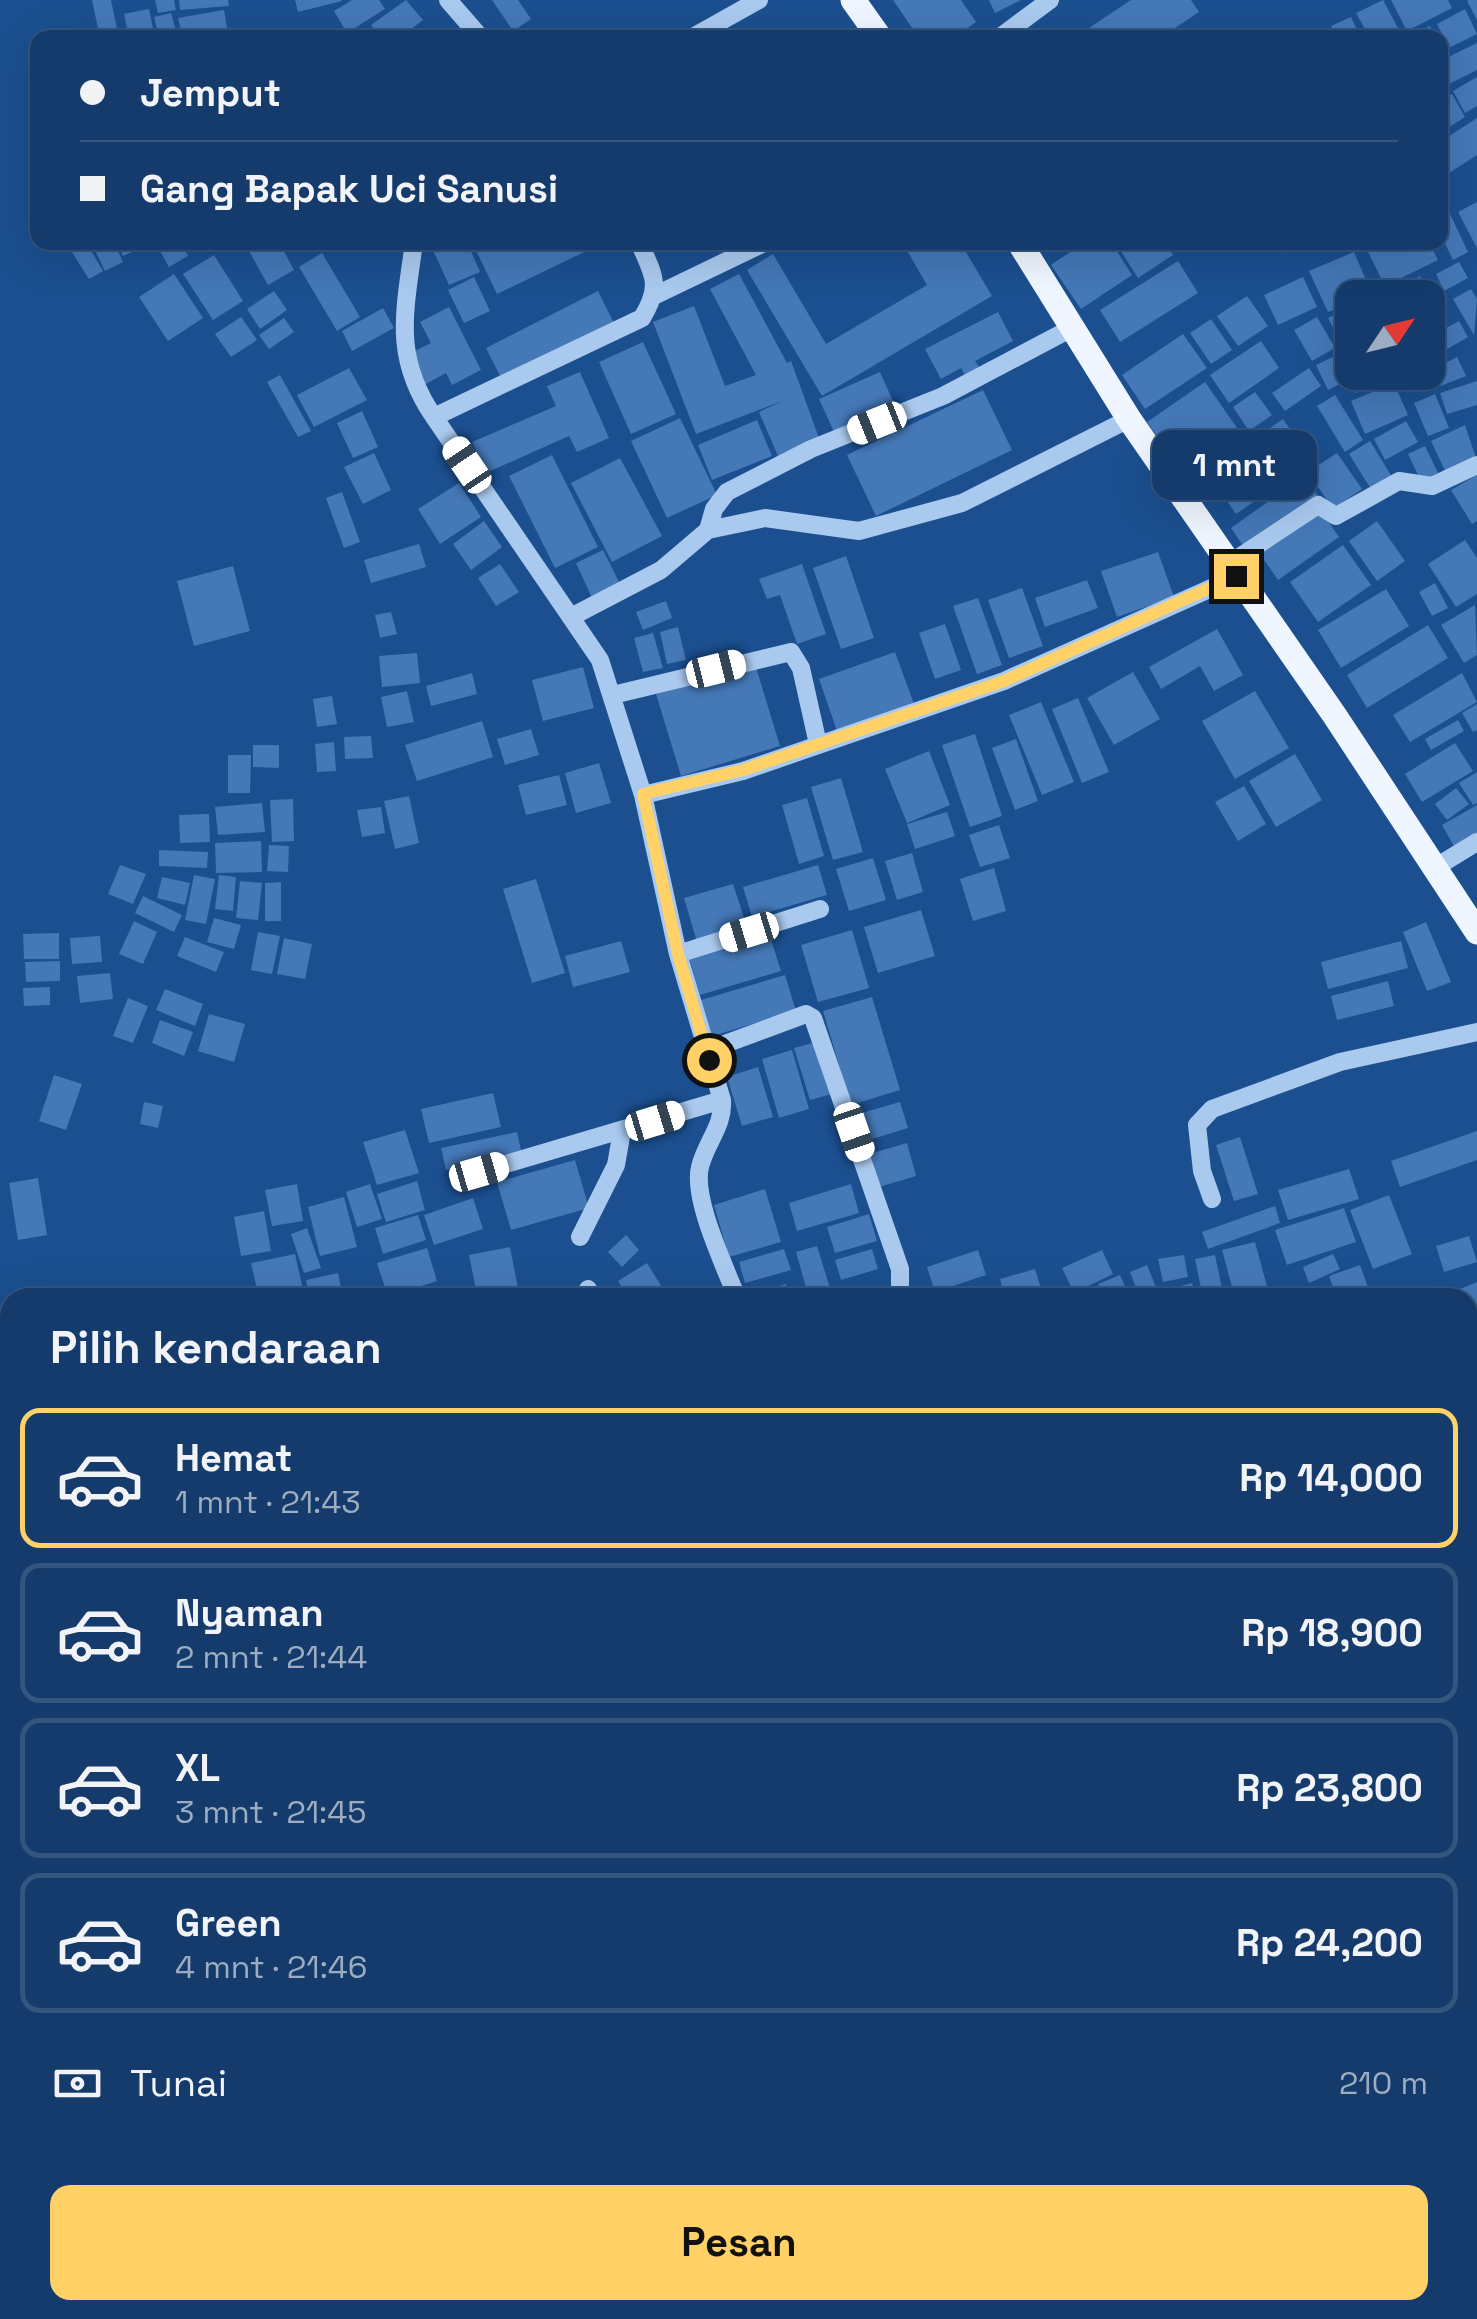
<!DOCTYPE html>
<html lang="id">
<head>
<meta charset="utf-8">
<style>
	:root { --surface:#143b6b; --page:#214673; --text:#f1f3f6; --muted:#9dadc1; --line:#33557e; --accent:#ffd166 }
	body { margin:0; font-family:"Space Grotesk",sans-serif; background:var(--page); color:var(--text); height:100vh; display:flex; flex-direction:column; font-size:38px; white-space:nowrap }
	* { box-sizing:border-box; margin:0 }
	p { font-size:32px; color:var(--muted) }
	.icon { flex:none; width:55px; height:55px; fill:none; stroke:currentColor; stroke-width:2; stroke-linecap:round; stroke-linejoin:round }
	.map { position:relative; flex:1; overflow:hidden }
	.sheet { position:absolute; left:0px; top:1288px; width:1478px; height:1032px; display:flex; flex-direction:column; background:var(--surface); border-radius:30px 30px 0 0; box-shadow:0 10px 40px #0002,0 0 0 2px var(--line) }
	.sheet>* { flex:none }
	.guide { position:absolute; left:30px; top:30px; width:1418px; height:220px; border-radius:20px; box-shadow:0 10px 40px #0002,0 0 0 2px var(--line); display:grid; align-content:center; height:220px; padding:0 50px; background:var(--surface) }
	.needle { width:65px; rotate:55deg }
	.tools { position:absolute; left:1335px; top:280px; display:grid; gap:20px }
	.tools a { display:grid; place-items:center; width:110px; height:110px; border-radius:20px; background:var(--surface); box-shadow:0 10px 40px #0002,0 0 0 2px var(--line); font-size:50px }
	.end { position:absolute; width:45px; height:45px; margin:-22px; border:12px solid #ffd166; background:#111; box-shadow:0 0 0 5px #111 }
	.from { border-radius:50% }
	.bubble { position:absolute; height:70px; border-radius:20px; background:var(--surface); box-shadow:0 10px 40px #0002,0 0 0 2px var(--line); font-size:32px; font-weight:700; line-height:70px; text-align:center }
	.car { position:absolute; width:30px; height:60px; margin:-30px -15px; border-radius:12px; box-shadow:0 0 8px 2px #0007; background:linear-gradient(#fff 24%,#345 0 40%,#fff 0 76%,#345 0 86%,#fff 0) }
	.guide b { display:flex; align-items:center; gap:35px; height:95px; font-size:38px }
	.guide b+b { border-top:2px solid var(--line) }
	.guide i { width:25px; height:25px; background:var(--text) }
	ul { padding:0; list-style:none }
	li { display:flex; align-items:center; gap:30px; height:140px; margin:0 20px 15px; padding:0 30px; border:5px solid var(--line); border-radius:20px }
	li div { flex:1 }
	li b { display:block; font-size:38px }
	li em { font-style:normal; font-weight:700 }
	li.active { border-color:var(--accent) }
	li>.icon { width:90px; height:90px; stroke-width:1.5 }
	h2 { padding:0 50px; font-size:45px; line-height:120px }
	.pay { display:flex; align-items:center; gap:25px; height:110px; padding:0 50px; font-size:38px }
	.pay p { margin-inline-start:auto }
	.primary-button { display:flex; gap:20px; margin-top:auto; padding:20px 50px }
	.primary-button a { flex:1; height:115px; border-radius:20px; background:var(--accent); color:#111; font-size:40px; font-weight:700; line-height:115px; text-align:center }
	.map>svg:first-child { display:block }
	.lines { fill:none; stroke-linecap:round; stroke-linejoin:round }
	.river { stroke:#3c6290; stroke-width:52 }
	.building { fill:#4478b7 }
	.minor { stroke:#a9c9ee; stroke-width:18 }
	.major { stroke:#f0f6ff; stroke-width:25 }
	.route { stroke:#ffd166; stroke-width:12 }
</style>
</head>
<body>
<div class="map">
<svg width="1477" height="2319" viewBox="0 0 1477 2319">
	<rect width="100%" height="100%" fill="#1b4f8f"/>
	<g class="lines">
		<!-- river -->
		<path class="river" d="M0,2259L10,2258
			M333,2310L336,2319"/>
	</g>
	<!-- building -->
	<path class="building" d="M92,0H111L119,38H100Z
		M155,0H174L176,10L158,13Z
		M179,0H228L229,6L180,10Z
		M295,0H341L342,1L298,12Z
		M352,0H379L385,9L347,33L334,11Z
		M406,0L423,20L399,38H380L371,25Z
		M492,0H518L531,19L513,31Z
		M893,0H961L976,22L954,38H919Z
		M989,0H1021L995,13Z
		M1131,0H1191L1199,12L1160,38H1074Z
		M1383,0L1398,28L1370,38L1356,13Z
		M1391,0H1448L1452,8L1407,31Z
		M1469,0H1477V20L1467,1Z
		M149,9L155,38H129L124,14Z
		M1465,9L1477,34L1449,48L1437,24Z
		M224,10L227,28L182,35L178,18Z
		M171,13L178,38H159L154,17Z
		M1351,17L1361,38H1336L1331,26Z
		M1430,26L1436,38H1404Z
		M1477,43V70L1445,86L1440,61Z
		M1477,77V106L1465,113L1453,91Z
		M1452,94L1465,117L1440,133V101Z
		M1477,118V155L1449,173L1440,160V142Z
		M1443,199L1468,252L1453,260L1440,233Z
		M1477,202V248L1458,212Z
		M81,242H86L103,271L89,279L70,249Z
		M91,242H114L123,262L105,271Z
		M117,242H155L123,256Z
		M155,242H181L188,256L169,267Z
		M244,242H279L294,270L268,285Z
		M445,242H467L480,272L449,285L432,248Z
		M472,242H605L497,294Z
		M902,242H960L992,296L822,396L747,270L773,254L826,344L927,285Z
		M1085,242H1111L1132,275L1081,309L1051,265Z
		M1115,242H1165L1173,255L1138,278Z
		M1275,242H1297L1282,253Z
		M1377,242H1429L1438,260L1385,286L1366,248Z
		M1354,252L1372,294L1352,298V302L1328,312L1309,271Z
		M322,253L360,317L337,331L299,267Z
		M214,255L243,301L213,320L183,274Z
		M1178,261L1198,293L1120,342L1100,310Z
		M1459,262L1468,278L1444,291L1436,274Z
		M174,274L203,318L168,341L139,297Z
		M739,274L787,363L791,361L819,438L778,456L759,412L785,400L696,434L653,322L694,306L725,386L756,375L710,289Z
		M1420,276L1433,300L1381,298Z
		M474,277L490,311L464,323L448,290Z
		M1303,277L1317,307L1278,325L1264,295Z
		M1471,289L1477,299L1474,335L1453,299Z
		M274,291L287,310L260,329L247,309Z
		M598,291L614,323L502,380L486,348Z
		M1247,296L1268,326L1238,346L1217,316Z
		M1435,302L1447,323L1428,335V306Z
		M1352,306V333L1339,339L1328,318Z
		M449,307L481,370L452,385L446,373L424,385L409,354L431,343L420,322Z
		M383,308L394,328L352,351L342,331Z
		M998,312L1013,341L975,361L981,370L966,377L961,368L941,379L925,349Z
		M241,317L257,340L231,357L215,334Z
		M1317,317L1335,348L1312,361L1294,330Z
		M284,318L294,332L269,349L259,335Z
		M1211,319L1232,350L1211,364L1190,333Z
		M1459,321L1468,337L1428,360V338Z
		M1183,334L1207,368L1145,409L1122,375Z
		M1352,338V372H1366L1355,379L1337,345Z
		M1261,341L1279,368L1229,403L1210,375Z
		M643,342L676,414L631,434L599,362Z
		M1337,355L1349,379L1328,390L1316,365Z
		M1457,357L1466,376L1425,392L1417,372H1428Z
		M349,368L367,400L314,427L297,395Z
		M1309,368L1321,386L1285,411L1272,393Z
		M580,372L609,438L577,452L569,436L486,473L472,442L556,406L547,386Z
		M880,372L896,408L835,434L819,399Z
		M1372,372H1400L1356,393L1351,382Z
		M280,375L311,431L298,437L267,382Z
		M1477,381V405L1447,414L1440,393Z
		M1205,382L1242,435L1184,475L1147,422Z
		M1394,383L1408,415L1365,434L1351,401Z
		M983,390L1012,450L876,516L847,455Z
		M1255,392L1272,415L1249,431L1233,407Z
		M1435,394L1449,428L1428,436L1414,403Z
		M1335,395L1363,440L1345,452L1317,406Z
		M362,411L378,447L353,458L337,423Z
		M680,418L717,495L667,518L631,441Z
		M1283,419L1312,461L1236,514L1207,472Z
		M757,420L772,456L712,480L698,445Z
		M1406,421L1418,442L1385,460L1374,439Z
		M1465,425L1477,461L1447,475L1431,441Z
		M1370,441L1392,477L1371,489L1349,454Z
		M1425,446L1438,473L1421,481L1408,454Z
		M374,453L391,490L363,504L344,467Z
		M1337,453L1362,489L1333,509L1308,472Z
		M552,455L598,547L555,568L509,476Z
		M620,458L662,536L612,562L571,483Z
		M1477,475V521L1472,524L1451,490Z
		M1304,476L1320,499L1246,550L1231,528Z
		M459,483L481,517L440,544L418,509Z
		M342,492L360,542L344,548L326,498Z
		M1319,508L1339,537L1278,580L1258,551Z
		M484,521L502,547L471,570L453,544Z
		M1377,521L1405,561L1377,581L1349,541Z
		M1465,540L1477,558V594L1456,607L1428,564Z
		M419,544L426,567L371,583L364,560Z
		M1343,545L1371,585L1318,622L1290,582Z
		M603,550L620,584L592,598L576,563Z
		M1158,552L1174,597L1117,617L1101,571Z
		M846,556L874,638L841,649L813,568Z
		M500,564L519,592L496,606L478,578Z
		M802,564L826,634L797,644L780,595L767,599L759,579Z
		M233,566L250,631L194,646L177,581Z
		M1087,580L1098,608L1045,627L1035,598Z
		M1435,583L1448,608L1432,616L1419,592Z
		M1022,588L1043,646L1009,658L988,600Z
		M1386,589L1409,626L1341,668L1318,630Z
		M978,598L1002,665L977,674L953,606Z
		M666,601L672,618L643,630L636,612Z
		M1475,605L1477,655L1464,663L1441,625Z
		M391,612L397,634L380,638L375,615Z
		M945,624L961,670L935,679L919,633Z
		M1428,625L1448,658L1367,708L1347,675Z
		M678,627L686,660L667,664L660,632Z
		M1217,629L1243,675L1214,691L1200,666L1161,689L1149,667Z
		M653,633L663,668L643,672L634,638Z
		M895,652L914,704L837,731L819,679Z
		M417,653L420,683L382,687L379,656Z
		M755,664L780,746L681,776L656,694Z
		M583,667L594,708L543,721L532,680Z
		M1133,672L1160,719L1114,745L1087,698Z
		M472,673L477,694L431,706L426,686Z
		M1462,673L1477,702L1410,742L1393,715Z
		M407,691L414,722L387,727L381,697Z
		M1255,691L1289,748L1235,779L1202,721Z
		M332,696L337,724L317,727L313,699Z
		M1078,698L1109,772L1082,783L1052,709Z
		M1041,702L1074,782L1042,795L1009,715Z
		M1477,704V730L1473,732L1462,713Z
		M1458,720L1464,731L1431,750L1425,739Z
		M482,721L493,757L417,781L405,745Z
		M531,729L539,755L505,765L497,739Z
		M975,734L1002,816L970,827L942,745Z
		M371,736L373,758L345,759L344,737Z
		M1016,739L1038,801L1015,810L992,748Z
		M334,742L336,771L317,772L315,744Z
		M1455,743L1473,771L1422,802L1405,774Z
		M253,745H279V768L253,767Z
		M929,751L950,805L907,823L885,769Z
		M1295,754L1322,800L1276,827L1249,781Z
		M228,755H251L250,793H228Z
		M599,763L611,803L576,813L565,773Z
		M1477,772V803L1473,805L1459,783Z
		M559,775L567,805L526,815L518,785Z
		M841,778L863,852L833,860L811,787Z
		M1244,786L1266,824L1238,841L1215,802Z
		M1456,788L1469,804L1447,820L1435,804Z
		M409,796L419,843L395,849L384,801Z
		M807,798L824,856L799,864L782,805Z
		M293,799L294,841L272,842L270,800Z
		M262,803L265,832L218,835L215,807Z
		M1477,805V836L1455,848L1442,825Z
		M381,807L385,833L362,837L357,810Z
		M947,812L955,836L915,849L907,824Z
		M209,814L210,842L180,843L179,815Z
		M999,825L1010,858L980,867L969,835Z
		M261,841L262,872L216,873L215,843Z
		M269,845L289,846L288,872L267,871Z
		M159,850L208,852L207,868L159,866Z
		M912,853L923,892L897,900L885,861Z
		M873,858L886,900L849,911L836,869Z
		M120,865L146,874L133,904L108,894Z
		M818,865L827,895L752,917L743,887Z
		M994,868L1006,911L973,921L960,879Z
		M194,875L215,879L206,924L185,920Z
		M219,875L236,877L233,911L215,909Z
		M162,877L190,883L185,905L157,898Z
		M536,879L565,973L532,983L503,889Z
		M240,881L262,883L258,920L236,918Z
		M281,882V921H265V883Z
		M733,884L747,927L697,942L684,898Z
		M143,896L182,915L174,932L135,913Z
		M921,910L935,956L878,973L864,927Z
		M214,918L241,925L234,949L207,942Z
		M134,921L157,932L143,964L119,954Z
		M1426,922L1451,982L1427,991L1403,932Z
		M768,930L781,971L700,995L688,954Z
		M852,930L869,988L818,1002L801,945Z
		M258,932L280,936L272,974L251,970Z
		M59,933V959H24L23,934Z
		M100,936L102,962L72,964L70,938Z
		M185,937L224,952L216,972L177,956Z
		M284,938L312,944L305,979L277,974Z
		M621,941L630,972L573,987L565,956Z
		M1401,941L1408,968L1328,989L1321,962Z
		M60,961V981L26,982L25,962Z
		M110,973L113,999L80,1003L77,976Z
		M785,975L796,1011L709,1037L698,1001Z
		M1388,981L1394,1006L1337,1020L1331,996Z
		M50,987V1005L24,1006L23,988Z
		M165,989L203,1004L195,1026L156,1010Z
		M872,997L900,1090L851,1105L823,1011Z
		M128,998L148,1006L133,1043L113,1036Z
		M209,1014L245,1024L234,1062L198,1051Z
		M160,1020L193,1032L184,1056L152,1043Z
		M816,1042L832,1094L810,1100L794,1048Z
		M792,1050L809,1109L779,1118L762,1059Z
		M758,1067L773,1117L742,1126L727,1077Z
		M54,1075L82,1084L66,1130L39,1121Z
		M493,1093L501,1127L429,1143L421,1109Z
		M144,1102L163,1106L158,1128L140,1124Z
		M900,1102L908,1128L866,1141L858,1114Z
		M405,1130L419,1173L377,1185L363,1142Z
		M1477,1131V1160L1400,1187L1391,1161Z
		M517,1132L522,1154L446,1170L441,1148Z
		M1240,1137L1258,1194L1234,1201L1216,1145Z
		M907,1143L916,1176L879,1187L869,1154Z
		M575,1160L589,1208L511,1230L497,1182Z
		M1349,1169L1359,1199L1288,1220L1278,1190Z
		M38,1178L47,1235L18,1240L9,1183Z
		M417,1181L425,1210L386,1222L377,1194Z
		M297,1184L303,1221L272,1226L265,1190Z
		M370,1184L382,1219L357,1227L346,1192Z
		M851,1184L859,1213L797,1231L789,1203Z
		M765,1189L781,1242L729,1257L714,1205Z
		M1389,1195L1412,1254L1373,1269L1350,1210Z
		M344,1197L357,1247L320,1256L308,1207Z
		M473,1198L483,1229L434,1245L424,1215Z
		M1275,1206L1280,1223L1208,1249L1202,1232Z
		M1344,1208L1356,1242L1287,1265L1275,1230Z
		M264,1211L271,1251L241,1256L234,1217Z
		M869,1214L877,1241L835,1253L827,1227Z
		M418,1215L426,1240L383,1254L375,1228Z
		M307,1228L321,1268L304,1273L291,1234Z
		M626,1235L639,1250L622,1267L608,1252Z
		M1469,1236L1477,1262L1444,1272L1436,1246Z
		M1255,1242L1268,1290L1235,1298L1222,1250Z
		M817,1246L833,1298H809L796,1252Z
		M510,1247L518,1288L477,1295L469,1255Z
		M427,1248L437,1281L388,1297L377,1263Z
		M784,1249L791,1270L745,1283L739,1262Z
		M872,1249L878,1269L841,1280L835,1260Z
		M978,1250L986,1275L935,1292L927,1267Z
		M1102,1250L1113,1274L1074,1293L1062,1268Z
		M295,1254L305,1298H259L251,1263Z
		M1333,1254L1340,1269L1309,1283L1303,1267Z
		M1184,1255L1188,1277L1163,1282L1158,1259Z
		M1215,1255L1224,1298H1203L1195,1259Z
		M647,1263L662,1287L644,1298H628L618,1281Z
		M1147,1265L1158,1292L1140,1298L1130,1272Z
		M1360,1265L1372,1298H1337L1329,1276Z
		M1035,1269L1044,1298H1005L1000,1279Z
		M338,1273L343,1298H309L306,1280Z
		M1120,1275L1130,1298H1104L1098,1284Z
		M1477,1282V1316L1468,1319V1298H1438Z
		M1192,1283L1196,1298H1171L1169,1289Z
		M786,1284L790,1298H751L750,1294Z
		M993,1286L997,1298H956V1297Z
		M1093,1287L1098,1298H1082L1080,1293Z
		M1300,1287L1302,1294L1324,1287L1328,1298H1268Z
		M1477,1328V1363L1468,1367V1332Z
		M1477,1394V1461L1468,1436V1398Z
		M1477,1480V1545L1472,1547L1468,1535V1484Z
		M0,1512H10V1551H0Z
		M1477,1561V1592L1468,1596V1565Z
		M7,1632L10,1668L0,1672V1635Z"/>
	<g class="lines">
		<!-- minor -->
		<path class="minor" d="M448,0L481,38
			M691,38L759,0
			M999,38L1050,0
			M414,242C405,311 392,356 434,417
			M639,242C654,276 662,285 642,318L434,417L600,660L643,795L678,954L722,1100C724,1126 706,1142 700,1167C692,1199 725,1266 737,1298
			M656,295L766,242
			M708,530L714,509L727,492L811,449L943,396L1070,329
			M1229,564L1318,505L1336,516L1399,481L1432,486L1477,465
			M571,617L661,570L708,530L765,518L859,531L962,503L1129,419
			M613,695L791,652L801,668L818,744
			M643,795L743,771L1004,681L1236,577
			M1436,867L1477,842
			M678,954L820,909
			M706,1051L806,1014L813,1018L900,1269V1298
			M479,1172L722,1100
			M1212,1199L1202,1171L1197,1125L1212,1109L1340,1062L1477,1032
			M580,1237L616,1165L622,1131
			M588,1289L590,1298
			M1468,1376L1477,1372
			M1468,1844L1477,1841
			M1272,2310L1277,2319"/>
		<!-- major -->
		<path class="major" d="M853,0L880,38
			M1019,242L1129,419L1335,716L1477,932"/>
	</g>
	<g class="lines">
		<!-- route -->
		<path class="route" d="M709,1060L678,954L643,794L743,770L1004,681L1236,576"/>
	</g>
</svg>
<div class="tools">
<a><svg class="needle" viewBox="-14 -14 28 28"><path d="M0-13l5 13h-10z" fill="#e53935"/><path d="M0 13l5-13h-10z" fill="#9dadc1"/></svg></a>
</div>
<i class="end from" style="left:709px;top:1060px"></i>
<i class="end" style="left:1236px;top:576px"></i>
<div class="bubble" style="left:1152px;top:430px;width:165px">1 mnt</div>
<i class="car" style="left:877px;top:423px;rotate:248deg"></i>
<i class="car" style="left:467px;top:465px;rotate:326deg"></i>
<i class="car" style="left:716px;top:669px;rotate:76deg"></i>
<i class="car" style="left:749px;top:932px;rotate:253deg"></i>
<i class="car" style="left:655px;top:1121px;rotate:73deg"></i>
<i class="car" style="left:854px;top:1132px;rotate:161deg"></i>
<i class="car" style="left:479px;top:1172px;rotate:74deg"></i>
<div class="guide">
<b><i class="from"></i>Jemput</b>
<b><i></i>Gang Bapak Uci Sanusi</b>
</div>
<section class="sheet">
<h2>Pilih kendaraan</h2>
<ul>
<li class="active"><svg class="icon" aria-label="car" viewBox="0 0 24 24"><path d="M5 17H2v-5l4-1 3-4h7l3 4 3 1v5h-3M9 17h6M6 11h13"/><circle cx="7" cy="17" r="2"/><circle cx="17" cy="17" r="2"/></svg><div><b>Hemat</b><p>1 mnt · 21:43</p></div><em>Rp 14,000</em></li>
<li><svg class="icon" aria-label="car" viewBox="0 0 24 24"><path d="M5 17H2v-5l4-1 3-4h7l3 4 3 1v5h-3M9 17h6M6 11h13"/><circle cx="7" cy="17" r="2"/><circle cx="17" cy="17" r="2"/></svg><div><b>Nyaman</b><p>2 mnt · 21:44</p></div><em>Rp 18,900</em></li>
<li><svg class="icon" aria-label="car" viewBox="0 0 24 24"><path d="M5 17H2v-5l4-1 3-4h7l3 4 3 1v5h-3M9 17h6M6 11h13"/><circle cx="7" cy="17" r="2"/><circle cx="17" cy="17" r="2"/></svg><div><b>XL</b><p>3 mnt · 21:45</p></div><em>Rp 23,800</em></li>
<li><svg class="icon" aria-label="car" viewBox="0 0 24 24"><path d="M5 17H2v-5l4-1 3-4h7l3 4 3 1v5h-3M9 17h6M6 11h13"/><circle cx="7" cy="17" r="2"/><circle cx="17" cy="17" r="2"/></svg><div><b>Green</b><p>4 mnt · 21:46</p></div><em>Rp 24,200</em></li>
</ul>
<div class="pay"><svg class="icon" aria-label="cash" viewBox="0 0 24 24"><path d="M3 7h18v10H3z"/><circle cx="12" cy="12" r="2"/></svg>Tunai<p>210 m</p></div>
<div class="primary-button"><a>Pesan</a></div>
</section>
</div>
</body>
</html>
